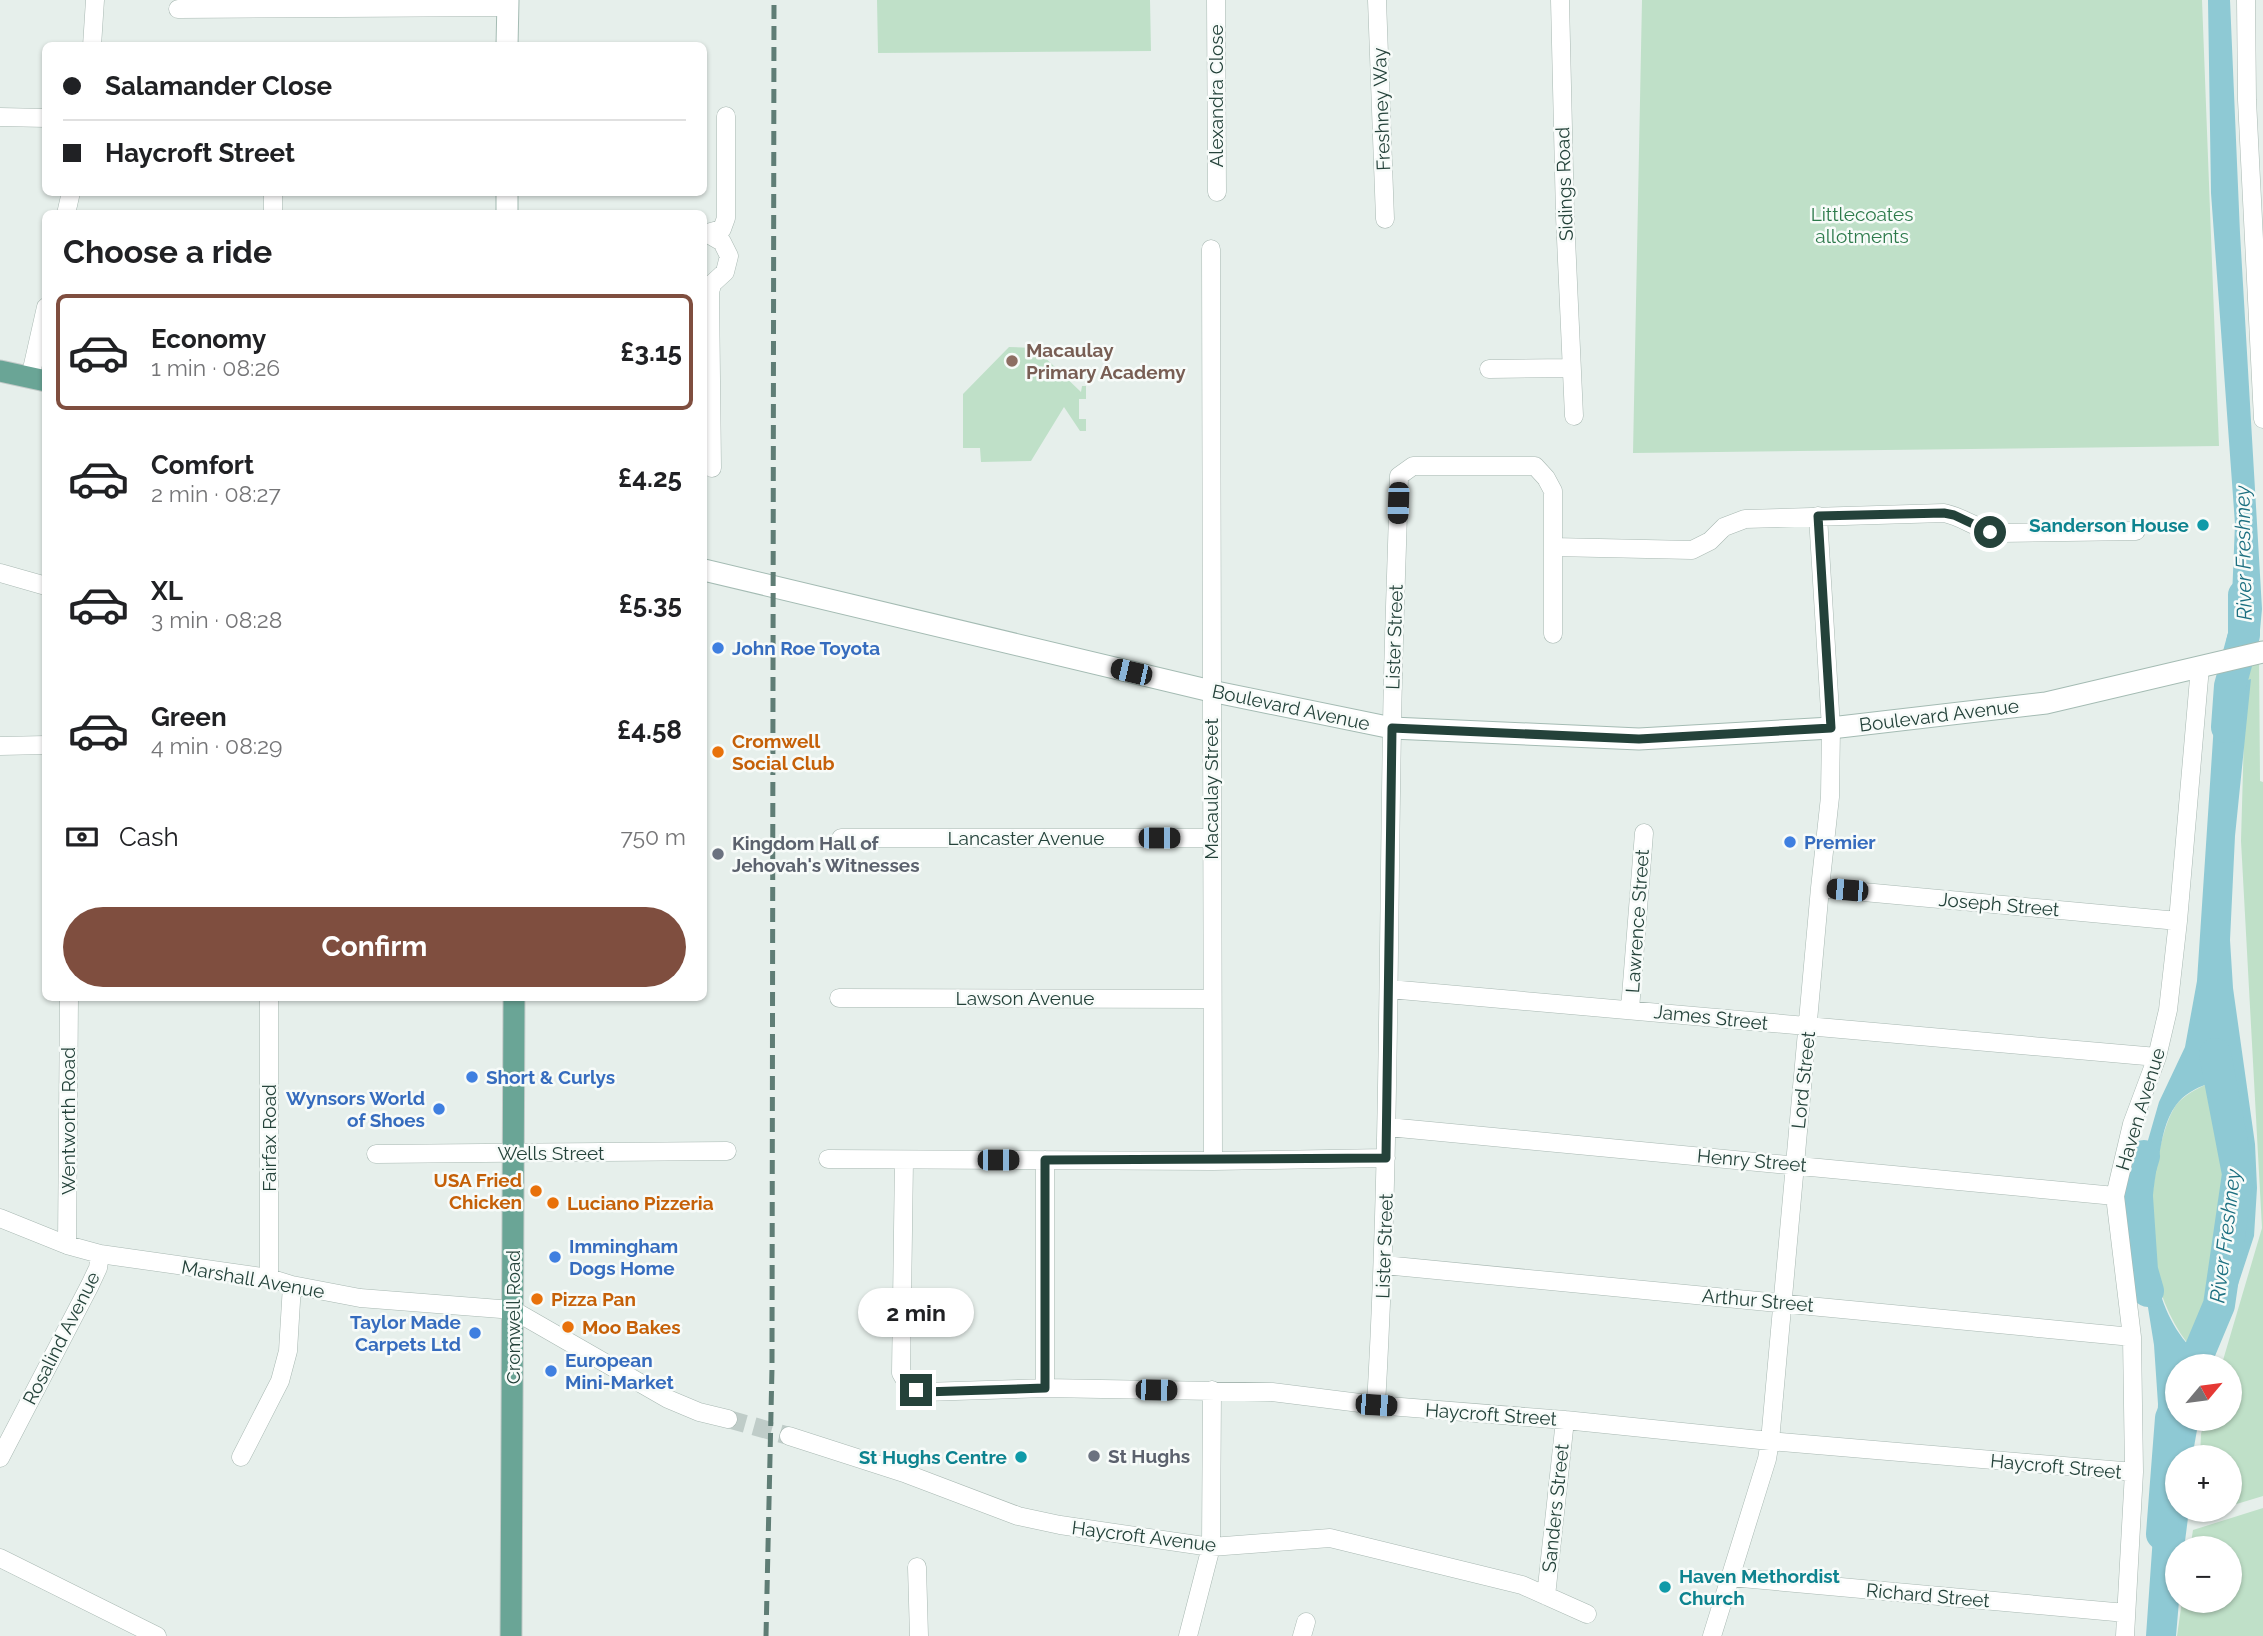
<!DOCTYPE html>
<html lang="en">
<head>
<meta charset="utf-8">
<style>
	:root { --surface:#fff; --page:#f2f2f2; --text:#202124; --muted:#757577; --line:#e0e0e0; --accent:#7f4e3f }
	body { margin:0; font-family:Raleway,sans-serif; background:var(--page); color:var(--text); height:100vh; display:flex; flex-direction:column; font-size:26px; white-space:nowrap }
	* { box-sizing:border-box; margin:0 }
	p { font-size:23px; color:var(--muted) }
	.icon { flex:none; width:38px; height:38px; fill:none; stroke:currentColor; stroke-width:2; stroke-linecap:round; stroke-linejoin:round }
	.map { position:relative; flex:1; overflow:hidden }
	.sheet { position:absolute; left:42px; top:210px; width:665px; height:791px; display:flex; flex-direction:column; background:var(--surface); border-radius:10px; box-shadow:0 2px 5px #0004 }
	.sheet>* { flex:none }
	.guide { position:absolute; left:42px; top:42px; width:665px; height:154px; border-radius:10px; box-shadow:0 2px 5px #0004; display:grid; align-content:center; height:154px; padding:0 21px; background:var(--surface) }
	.needle { width:46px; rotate:61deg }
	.controls { position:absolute; left:2165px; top:1354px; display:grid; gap:14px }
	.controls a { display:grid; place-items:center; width:77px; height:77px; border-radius:50%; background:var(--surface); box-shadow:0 2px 5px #0004; font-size:35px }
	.end { position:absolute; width:32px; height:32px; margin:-16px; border:9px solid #24423a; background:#fff; box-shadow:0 0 0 4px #fff }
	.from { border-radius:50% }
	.bubble { position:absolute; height:49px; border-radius:24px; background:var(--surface); box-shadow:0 2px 5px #0004; font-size:23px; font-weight:700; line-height:49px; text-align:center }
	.car { position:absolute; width:21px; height:42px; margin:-21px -10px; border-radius:9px; box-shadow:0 0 5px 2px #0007; background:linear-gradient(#222 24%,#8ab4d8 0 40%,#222 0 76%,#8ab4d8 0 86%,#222 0) }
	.guide b { display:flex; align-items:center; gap:24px; height:66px; font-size:26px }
	.guide b+b { border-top:2px solid var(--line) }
	.guide i { width:18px; height:18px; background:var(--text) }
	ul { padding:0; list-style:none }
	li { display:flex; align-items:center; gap:21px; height:116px; margin:0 14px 10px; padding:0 7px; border:4px solid transparent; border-radius:10px }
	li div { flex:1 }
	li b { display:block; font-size:26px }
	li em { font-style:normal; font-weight:700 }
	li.selected { border-color:var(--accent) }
	li>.icon { width:63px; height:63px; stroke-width:1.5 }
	h2 { padding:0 21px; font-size:32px; line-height:84px }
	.pay { display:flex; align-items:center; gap:18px; height:77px; padding:0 21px; font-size:26px }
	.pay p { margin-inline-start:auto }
	.primary-button { display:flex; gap:14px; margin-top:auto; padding:14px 21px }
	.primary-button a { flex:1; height:80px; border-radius:42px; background:var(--accent); color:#fff; font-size:28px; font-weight:700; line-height:80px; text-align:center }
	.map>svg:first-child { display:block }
	.green { fill:#bfe0c8 }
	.water { fill:#8ec9d4; fill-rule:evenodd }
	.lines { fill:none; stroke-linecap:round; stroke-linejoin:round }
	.river { stroke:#8ec9d4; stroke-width:32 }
	.street-tunnel { stroke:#bfccc8; stroke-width:18; stroke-dasharray:18 9; stroke-linecap:butt }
	.street-casing { stroke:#a8b8b2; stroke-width:19 }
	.secondary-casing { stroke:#a4bbb3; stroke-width:23 }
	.primary-casing { stroke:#c2cac8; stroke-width:23 }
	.street { stroke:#fff; stroke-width:18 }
	.secondary { stroke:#fff; stroke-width:21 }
	.primary { stroke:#6aa596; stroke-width:21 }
	.rail { stroke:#5f7d75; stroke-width:5; stroke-dasharray:14 7; stroke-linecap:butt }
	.route { stroke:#24423a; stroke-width:9 }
	.education-dot { fill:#8d6e63; stroke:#f7fbf9; stroke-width:2.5 }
	.culture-dot { fill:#0f9aa8; stroke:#f7fbf9; stroke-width:2.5 }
	.shop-dot { fill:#3f7fe0; stroke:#f7fbf9; stroke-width:2.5 }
	.food-dot { fill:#e8710a; stroke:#f7fbf9; stroke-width:2.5 }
	.worship-dot { fill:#6b7280; stroke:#f7fbf9; stroke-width:2.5 }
	.labels { text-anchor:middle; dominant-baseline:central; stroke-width:5; stroke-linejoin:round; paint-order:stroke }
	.street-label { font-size:19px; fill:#24423a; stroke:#f7fbf9 }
	.park-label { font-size:19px; fill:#2d7a4b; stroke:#f7fbf9 }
	.education-label { font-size:19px; font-weight:bold; fill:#785e54; stroke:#f7fbf9; text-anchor:start }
	.culture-label { font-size:19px; font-weight:bold; fill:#0d838f; stroke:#f7fbf9; text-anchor:end }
	.shop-label { font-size:19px; font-weight:bold; fill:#366cbe; stroke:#f7fbf9; text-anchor:start }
	.food-label { font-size:19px; font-weight:bold; fill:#c56008; stroke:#f7fbf9; text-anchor:start }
	.worship-label { font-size:19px; font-weight:bold; fill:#5b616d; stroke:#f7fbf9; text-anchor:start }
	.water-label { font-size:21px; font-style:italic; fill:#1c6f80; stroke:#f7fbf9 }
</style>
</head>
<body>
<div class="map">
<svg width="2263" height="1636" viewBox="0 0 2263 1636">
	<rect width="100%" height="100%" fill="#e6efeb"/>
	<!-- green -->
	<path class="green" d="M877,0H1150L1151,51L878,53Z
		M1642,0H2202L2219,446L1633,453Z
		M1009,347L1035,348L1081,392L1082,386H1086V399H1079V419H1086V431H1080L1064,407L1031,461L981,462L980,448H963V394Z
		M2259,659L2260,781L2263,782V1496L2230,1506V1458H2200L2201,1434L2205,1419H2230V1367H2221L2262,1228L2241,841L2246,665Z
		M2207,1084L2221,1089L2237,1174L2218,1305L2205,1335L2194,1351C2173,1328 2159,1294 2153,1263C2146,1227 2155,1136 2176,1105C2183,1096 2196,1089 2207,1084Z
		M2263,1508V1636H2177L2182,1601H2230V1549H2190L2193,1530Z"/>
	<!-- water -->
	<path class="water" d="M2208,0H2230L2240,233L2262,609L2260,630L2254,634L2226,641L2231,622L2235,524L2211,193Z
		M2251,679L2235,836L2230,940L2233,988L2255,1144L2257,1188L2254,1236L2211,1367H2177V1419H2199L2192,1458H2177V1485H2155L2158,1404L2154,1345L2142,1270L2136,1182L2159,1102L2185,1047L2197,981L2216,693L2220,688ZM2207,1084L2222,1088L2238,1174L2219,1305L2206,1335L2194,1351C2145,1303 2146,1219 2159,1156C2162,1139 2165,1120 2176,1105C2183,1095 2196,1088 2207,1084Z
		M2156,1493H2177V1510H2189L2184,1549H2177V1601H2179L2176,1636H2146Z"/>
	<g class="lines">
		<!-- river -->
		<path class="river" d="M2227,727L2230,686L2244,635V595
			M2144,1156L2136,1182L2142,1270L2148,1291
			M2193,1367L2219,1305L2238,1174L2215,1054
			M2162,1534L2171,1418L2177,1404"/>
		<!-- street-tunnel -->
		<path class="street-tunnel" d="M728,1419L789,1436"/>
		<!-- street casing -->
		<g class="street-casing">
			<path id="street" d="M1216,0L1217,192
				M1377,0L1385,219
				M1560,0L1565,216L1574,416
				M2246,0L2247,100L2263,419
				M178,9L508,7
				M92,46L95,0
				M0,117L46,118
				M273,192V214
				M66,214L71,192
				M704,234L722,229L726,218V116
				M708,234L722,242L729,256L725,272L713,283L710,291L712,468
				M1211,249L1213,1161
				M1489,369L1571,368
				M30,378L46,307
				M1553,547L1692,550L1710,541L1724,527L1745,519L1944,513C1964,517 1979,531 2000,533L2136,531
				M0,573L46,586
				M0,746L46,745
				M841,838H1212
				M1820,888L2178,921
				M1389,989L2157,1057
				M269,998V1278
				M839,998L1212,999
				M1630,1009L1644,833
				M1388,1127L2115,1196
				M376,1154L727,1151
				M828,1159L1213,1161L1386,1158
				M904,1160L901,1373C906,1383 913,1389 924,1392L1045,1388L1272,1392L1376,1405L1565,1420L1770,1441L2134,1472
				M1045,1160V1388
				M0,1218L67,1245L100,1254L269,1278L292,1285L360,1298L513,1310L668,1399L699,1412L728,1419
				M67,1245L69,998
				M1384,1265L2132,1337
				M1376,1405C1389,1180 1388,955 1392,729C1393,645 1397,560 1399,476L1413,466H1535L1546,478L1553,491V634
				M789,1436L907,1474L1018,1516L1060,1525L1211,1547L1330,1538L1522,1585L1587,1614
				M241,1457L280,1381L288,1351L292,1285
				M0,1458L90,1285L98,1268L100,1254
				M0,1558L157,1636
				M917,1567L919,1636
				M1730,1577L2126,1613
				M1546,1596L1565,1420
				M1188,1636L1211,1547L1212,1390
				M1302,1636L1306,1622
				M1712,1636L1767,1459L1770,1441L1820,888L1830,797L1831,728L1818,516
				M2125,1636L2134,1472L2132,1337L2115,1196L2132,1124L2157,1057L2168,1010L2178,921L2200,667"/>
		</g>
		<!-- secondary casing -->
		<g class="secondary-casing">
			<path id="secondary" d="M507,46L508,0
				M507,192V214
				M704,570L1211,691L1392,728L1639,739L1831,728L2046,703L2263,652"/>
		</g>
		<!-- primary casing -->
		<g class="primary-casing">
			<path id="primary" d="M0,371L46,381
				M511,1636L514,998"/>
		</g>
		<!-- street -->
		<use href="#street" class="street"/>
		<!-- secondary -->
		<use href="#secondary" class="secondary"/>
		<!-- primary -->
		<use href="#primary" class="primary"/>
		<!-- rail -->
		<path class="rail" d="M766,1636L772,1368L774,0"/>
	</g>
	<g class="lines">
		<!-- route -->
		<path class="route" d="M916,1390L924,1392L1045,1388V1160L1386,1158L1392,728L1639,739L1831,728L1818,516L1944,513L1954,515L1990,532"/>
	</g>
	<!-- markers -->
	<circle class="education-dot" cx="1012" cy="361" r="7"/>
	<g class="culture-dot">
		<circle cx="2203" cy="525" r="7"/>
		<circle cx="1021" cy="1457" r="7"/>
		<circle cx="1665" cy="1587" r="7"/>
	</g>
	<g class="shop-dot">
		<circle cx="718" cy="648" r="7"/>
		<circle cx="1790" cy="842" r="7"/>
		<circle cx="472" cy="1077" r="7"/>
		<circle cx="439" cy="1109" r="7"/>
		<circle cx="555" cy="1257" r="7"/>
		<circle cx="475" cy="1333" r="7"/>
		<circle cx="551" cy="1371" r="7"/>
	</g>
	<g class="food-dot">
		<circle cx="718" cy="752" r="7"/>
		<circle cx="536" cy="1191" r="7"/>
		<circle cx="553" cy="1203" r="7"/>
		<circle cx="537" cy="1299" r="7"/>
		<circle cx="568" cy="1327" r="7"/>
	</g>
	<g class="worship-dot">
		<circle cx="718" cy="854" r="7"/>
		<circle cx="1094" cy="1456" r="7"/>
	</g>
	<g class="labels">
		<!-- street labels -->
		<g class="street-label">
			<text transform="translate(1216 96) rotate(-90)">Alexandra Close</text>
			<text transform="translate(1381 109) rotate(-92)">Freshney Way</text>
			<text transform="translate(1564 184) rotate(-92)">Sidings Road</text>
			<text transform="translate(1394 637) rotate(-88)">Lister Street</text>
			<text transform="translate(1291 707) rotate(12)">Boulevard Avenue</text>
			<text transform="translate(1939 715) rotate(-7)">Boulevard Avenue</text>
			<text transform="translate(1211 789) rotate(-90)">Macaulay Street</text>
			<text x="1026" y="838">Lancaster Avenue</text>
			<text transform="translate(1999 904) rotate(5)">Joseph Street</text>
			<text transform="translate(1637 921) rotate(-86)">Lawrence Street</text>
			<text x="1025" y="998">Lawson Avenue</text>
			<text transform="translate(1711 1017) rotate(6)">James Street</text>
			<text transform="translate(1803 1080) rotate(-84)">Lord Street</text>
			<text transform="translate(2140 1109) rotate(-73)">Haven Avenue</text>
			<text transform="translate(68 1121) rotate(-90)">Wentworth Road</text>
			<text transform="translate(269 1138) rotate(-90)">Fairfax Road</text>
			<text x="551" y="1153">Wells Street</text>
			<text transform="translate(1752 1160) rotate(5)">Henry Street</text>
			<text transform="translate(1384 1246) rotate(-88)">Lister Street</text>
			<text transform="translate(253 1279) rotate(10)">Marshall Avenue</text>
			<text transform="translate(1758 1300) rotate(5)">Arthur Street</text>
			<text transform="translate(513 1317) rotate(-90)">Cromwell Road</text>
			<text transform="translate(61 1338) rotate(-63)">Rosalind Avenue</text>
			<text transform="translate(1491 1414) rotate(4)">Haycroft Street</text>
			<text transform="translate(2056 1466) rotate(5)">Haycroft Street</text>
			<text transform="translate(1555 1508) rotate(-84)">Sanders Street</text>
			<text transform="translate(1144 1536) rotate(7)">Haycroft Avenue</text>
			<text transform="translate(1928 1595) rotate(5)">Richard Street</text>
		</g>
		<!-- park labels -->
		<g class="park-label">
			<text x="1862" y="214">Littlecoates<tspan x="1862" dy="22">allotments</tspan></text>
		</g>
		<!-- education labels -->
		<g class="education-label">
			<text x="1026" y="350">Macaulay<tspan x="1026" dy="22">Primary Academy</tspan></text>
		</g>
		<!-- culture labels -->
		<g class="culture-label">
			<text x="2189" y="525">Sanderson House</text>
			<text x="1007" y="1457">St Hughs Centre</text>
			<text x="1679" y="1576" text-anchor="start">Haven Methordist<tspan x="1679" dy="22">Church</tspan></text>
		</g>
		<!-- shop labels -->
		<g class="shop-label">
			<text x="732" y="648">John Roe Toyota</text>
			<text x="1804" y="842">Premier</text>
			<text x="486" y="1077">Short &amp; Curlys</text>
			<text x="425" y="1098" text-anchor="end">Wynsors World<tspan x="425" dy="22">of Shoes</tspan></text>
			<text x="569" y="1246">Immingham<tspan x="569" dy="22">Dogs Home</tspan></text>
			<text x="461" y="1322" text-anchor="end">Taylor Made<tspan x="461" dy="22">Carpets Ltd</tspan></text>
			<text x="565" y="1360">European<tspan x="565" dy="22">Mini-Market</tspan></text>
		</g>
		<!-- food labels -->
		<g class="food-label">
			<text x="732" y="741">Cromwell<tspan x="732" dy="22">Social Club</tspan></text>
			<text x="522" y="1180" text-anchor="end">USA Fried<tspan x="522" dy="22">Chicken</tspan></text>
			<text x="567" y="1203">Luciano Pizzeria</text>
			<text x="551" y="1299">Pizza Pan</text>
			<text x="582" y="1327">Moo Bakes</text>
		</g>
		<!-- worship labels -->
		<g class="worship-label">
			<text x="732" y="843">Kingdom Hall of<tspan x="732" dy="22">Jehovah's Witnesses</tspan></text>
			<text x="1108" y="1456">St Hughs</text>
		</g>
		<!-- water labels -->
		<g class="water-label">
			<text transform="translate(2243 553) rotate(-91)">River Freshney</text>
			<text transform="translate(2225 1236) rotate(-83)">River Freshney</text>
		</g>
	</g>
</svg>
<div class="controls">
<a><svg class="needle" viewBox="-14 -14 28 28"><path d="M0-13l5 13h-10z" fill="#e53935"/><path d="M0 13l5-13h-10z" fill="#757577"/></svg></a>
<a>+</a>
<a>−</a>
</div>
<i class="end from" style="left:1990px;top:532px"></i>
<i class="end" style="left:916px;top:1390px"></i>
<div class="bubble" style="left:858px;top:1288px;width:116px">2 min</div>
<i class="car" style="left:1398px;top:503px;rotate:182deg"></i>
<i class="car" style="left:1131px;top:672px;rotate:283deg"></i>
<i class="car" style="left:1159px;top:838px;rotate:90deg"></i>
<i class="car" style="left:1847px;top:890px;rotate:275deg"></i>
<i class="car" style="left:998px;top:1160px;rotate:90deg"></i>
<i class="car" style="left:1156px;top:1390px;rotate:91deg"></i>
<i class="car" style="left:1376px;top:1405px;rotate:94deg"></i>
<div class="guide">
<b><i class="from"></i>Salamander Close</b>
<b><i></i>Haycroft Street</b>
</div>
<section class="sheet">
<h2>Choose a ride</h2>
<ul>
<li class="selected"><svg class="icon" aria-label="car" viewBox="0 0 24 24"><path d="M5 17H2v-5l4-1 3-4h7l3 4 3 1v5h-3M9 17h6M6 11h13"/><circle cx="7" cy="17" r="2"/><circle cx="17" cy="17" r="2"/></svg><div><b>Economy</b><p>1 min · 08:26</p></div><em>£3.15</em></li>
<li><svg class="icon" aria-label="car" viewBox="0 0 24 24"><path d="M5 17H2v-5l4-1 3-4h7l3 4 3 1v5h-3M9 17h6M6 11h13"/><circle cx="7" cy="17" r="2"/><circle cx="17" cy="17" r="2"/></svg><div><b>Comfort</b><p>2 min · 08:27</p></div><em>£4.25</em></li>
<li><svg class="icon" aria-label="car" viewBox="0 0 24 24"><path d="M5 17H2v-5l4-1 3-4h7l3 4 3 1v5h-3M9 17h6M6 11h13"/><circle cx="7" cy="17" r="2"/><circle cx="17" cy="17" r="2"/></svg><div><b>XL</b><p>3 min · 08:28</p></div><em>£5.35</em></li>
<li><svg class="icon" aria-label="car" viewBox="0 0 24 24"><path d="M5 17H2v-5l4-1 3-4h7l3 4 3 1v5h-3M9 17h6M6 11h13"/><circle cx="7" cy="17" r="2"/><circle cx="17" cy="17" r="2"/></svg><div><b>Green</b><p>4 min · 08:29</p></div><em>£4.58</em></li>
</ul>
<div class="pay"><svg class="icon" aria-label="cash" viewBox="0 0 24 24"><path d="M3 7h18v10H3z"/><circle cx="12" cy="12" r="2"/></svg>Cash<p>750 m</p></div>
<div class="primary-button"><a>Confirm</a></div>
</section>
</div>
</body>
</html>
